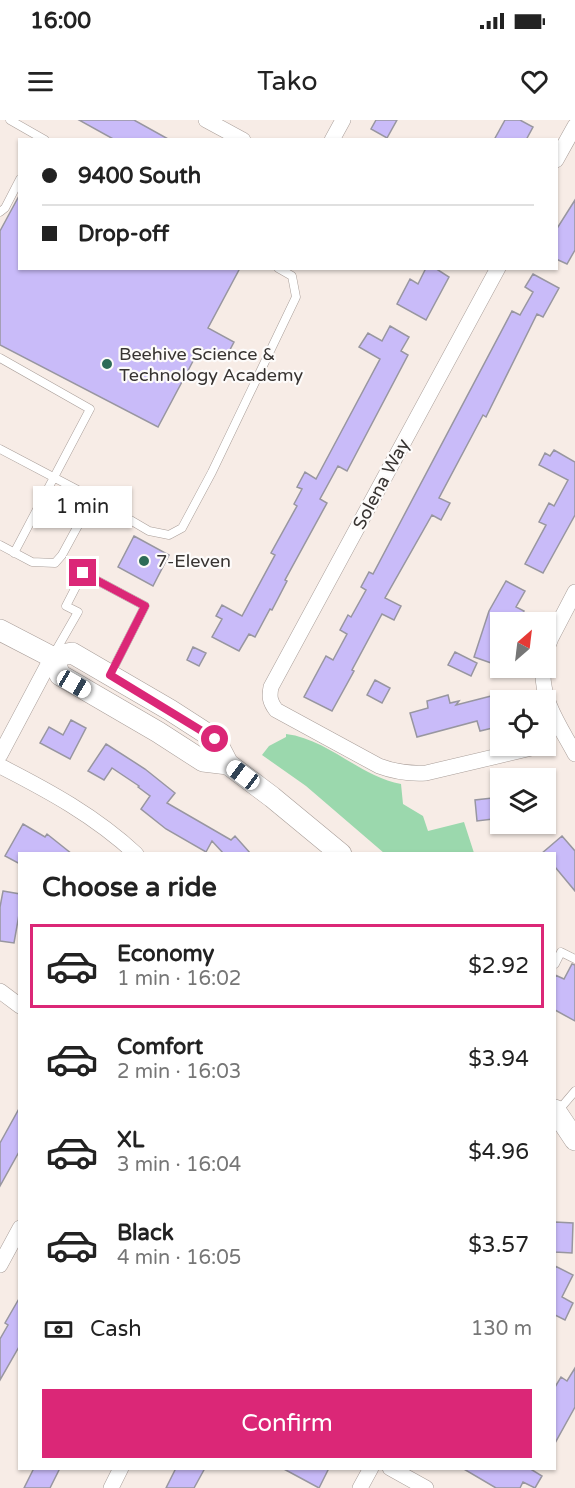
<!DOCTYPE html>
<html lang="en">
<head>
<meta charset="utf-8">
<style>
	:root { --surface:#fff; --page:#f2f2f2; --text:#222; --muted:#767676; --line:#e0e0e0; --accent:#db2777 }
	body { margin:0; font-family:"Varela Round",sans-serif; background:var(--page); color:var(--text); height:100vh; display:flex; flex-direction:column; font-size:22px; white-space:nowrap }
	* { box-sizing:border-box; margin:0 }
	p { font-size:20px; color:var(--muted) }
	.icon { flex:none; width:33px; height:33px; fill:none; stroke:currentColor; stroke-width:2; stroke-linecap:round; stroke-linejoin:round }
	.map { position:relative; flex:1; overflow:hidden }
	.sheet { position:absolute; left:18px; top:732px; width:538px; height:618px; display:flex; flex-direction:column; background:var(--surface); border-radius:0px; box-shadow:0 2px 4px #0004 }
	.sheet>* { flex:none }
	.top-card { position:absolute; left:18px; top:18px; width:540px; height:132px; border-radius:0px; box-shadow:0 2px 4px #0004; display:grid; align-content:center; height:132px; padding:0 24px; background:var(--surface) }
	.needle { width:39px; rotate:28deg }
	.tools { position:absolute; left:490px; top:492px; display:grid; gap:12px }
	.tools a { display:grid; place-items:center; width:66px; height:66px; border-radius:0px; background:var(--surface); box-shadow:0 2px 4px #0004; font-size:30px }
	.end { position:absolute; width:27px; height:27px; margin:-14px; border:8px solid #db2777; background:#fff; box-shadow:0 0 0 3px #fff }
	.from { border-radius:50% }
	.bubble { position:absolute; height:42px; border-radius:0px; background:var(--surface); box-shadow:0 2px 4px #0004; font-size:20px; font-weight:600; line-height:42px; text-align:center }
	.car { position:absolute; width:18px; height:36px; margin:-18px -9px; border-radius:8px; box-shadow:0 0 4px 2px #0007; background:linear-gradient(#fff 24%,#345 0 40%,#fff 0 76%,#345 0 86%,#fff 0) }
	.top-card b { display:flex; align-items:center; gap:21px; height:57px; font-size:22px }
	.top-card b+b { border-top:2px solid var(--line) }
	.top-card i { width:15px; height:15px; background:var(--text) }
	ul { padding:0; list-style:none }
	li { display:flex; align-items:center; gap:18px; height:84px; margin:0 12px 9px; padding:0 12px; border:3px solid transparent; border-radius:0px }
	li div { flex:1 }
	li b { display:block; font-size:22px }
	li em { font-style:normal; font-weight:600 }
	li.active { border-color:var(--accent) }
	li>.icon { width:54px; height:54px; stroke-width:1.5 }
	h2 { padding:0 24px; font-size:27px; line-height:72px }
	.pay { display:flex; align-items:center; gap:15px; height:66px; padding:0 24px; font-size:22px }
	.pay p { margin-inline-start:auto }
	.action { display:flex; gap:12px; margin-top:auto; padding:12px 24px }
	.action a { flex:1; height:69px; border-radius:0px; background:var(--accent); color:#fff; font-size:24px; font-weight:600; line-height:69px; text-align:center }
	.status { display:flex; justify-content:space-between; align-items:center; height:42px; padding:0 30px; background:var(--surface); direction:ltr }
	.status svg { height:16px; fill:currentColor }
	header { display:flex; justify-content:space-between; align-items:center; height:78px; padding:0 24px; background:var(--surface); font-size:27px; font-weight:600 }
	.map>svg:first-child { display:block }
	.green { fill:#9bd8ad }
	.building { fill:#c9bbf9; stroke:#9896a0; stroke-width:1.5 }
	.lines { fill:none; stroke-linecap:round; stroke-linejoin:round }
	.service-casing { stroke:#a99e99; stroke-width:9 }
	.minor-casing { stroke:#a99e99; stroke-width:16 }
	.secondary-casing { stroke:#a99e99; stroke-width:22 }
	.service { stroke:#fff; stroke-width:8 }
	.minor { stroke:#fff; stroke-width:15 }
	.secondary { stroke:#fff; stroke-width:21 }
	.route { stroke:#db2777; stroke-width:8 }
	.poi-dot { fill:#2d6b57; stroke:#fdfbfa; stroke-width:2 }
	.labels { text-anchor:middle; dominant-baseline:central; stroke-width:4.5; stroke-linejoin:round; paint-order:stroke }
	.poi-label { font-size:18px; fill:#373331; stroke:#fdfbfa; text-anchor:start }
	.street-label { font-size:18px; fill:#373331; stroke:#fdfbfa }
</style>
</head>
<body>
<div class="status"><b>16:00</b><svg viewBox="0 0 49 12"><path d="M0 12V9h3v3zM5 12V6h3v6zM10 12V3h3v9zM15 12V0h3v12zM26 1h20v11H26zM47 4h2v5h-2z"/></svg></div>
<header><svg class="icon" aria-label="menu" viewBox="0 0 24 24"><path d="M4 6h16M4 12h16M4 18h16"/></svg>Tako<svg class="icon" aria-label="heart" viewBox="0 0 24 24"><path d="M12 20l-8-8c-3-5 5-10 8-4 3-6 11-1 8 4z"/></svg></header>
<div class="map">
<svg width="575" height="1368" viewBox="0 0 575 1368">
	<rect width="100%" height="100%" fill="#f7ece6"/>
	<!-- green -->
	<path class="green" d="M286,614C328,619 359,656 401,664L403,684L423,696L428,711L464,702L474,733H384L306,666L262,635L269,626L286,617Z"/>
	<!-- building -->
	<path class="building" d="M79,0H134L170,20H115Z
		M376,0H397L387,18L371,9Z
		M505,0H520L533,7L526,20H494Z
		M20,74V148H240L208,208L234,222L224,241L200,228L158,307L0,225V111Z
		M575,80V130L567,144L556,139V110Z
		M426,148H435L449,157L426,200L397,184L410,159L418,164Z
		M533,154L559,168L543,197L537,194L486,297L483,295L439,378L450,383L441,400L432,395L385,478L401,486L394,500L382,494L352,550L354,551L332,591L304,577L326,536L333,540L347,514L340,510L348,495L351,497L366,470L361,467L369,452L373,454L512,191L520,195L533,172L525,167Z
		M390,206L409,217L401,231L408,235L347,351L338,346L320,379L327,383L285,460L287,461L272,490L270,489L255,517L249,514L239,531L212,517L222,499L216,496L222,485L242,496L275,435L271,433L297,386L294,384L302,369L297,367L305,352L316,359L380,239L359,227L368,213L382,221Z
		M554,330L575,342V395L543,453L525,444L546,405L539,402L549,383L554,386L568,360L539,345L545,333L550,336Z
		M134,416L169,435L153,466L118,447Z
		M506,461L525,471L516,487L524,491L517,502H501V525L494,544L474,537L489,491Z
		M193,527L206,533L199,546L187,540Z
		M455,532L477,543L471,556L448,545Z
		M375,560L390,568L382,583L367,575Z
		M499,574L501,606L480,611L477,601L417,617L410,593L428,588L427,581L448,575L450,583L459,581L456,585Z
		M71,600L86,608L70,639L40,623L49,607L63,615Z
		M106,624L145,649L175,673L167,683L231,720L235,716L251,734H224L212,721L206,732L166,709L141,689L150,676L138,667L139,666L112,648L104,660L88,651Z
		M501,677V698L477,701L475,680Z
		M23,704L45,717L47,714L72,734H20V744L5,736Z
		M562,716L575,731V771L555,747V734H541Z
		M3,771L20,774V789L14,823L0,821V787Z
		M572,844L575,845V901L555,890V855L564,859Z
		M20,987V1030L0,1066V1023Z
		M555,1102L573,1103L572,1133L555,1132Z
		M555,1146L573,1155L562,1177L573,1183L565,1200L555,1195Z
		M20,1177V1225L0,1260V1219L8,1205L5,1203Z
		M575,1248V1287L555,1323V1267L561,1257L567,1261Z
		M34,1348H60L50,1368H24Z
		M176,1348H205L194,1368H166Z
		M282,1348H329L319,1368Z
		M462,1348H529L542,1356L535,1368L523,1362L520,1368H496Z"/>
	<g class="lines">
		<!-- service casing -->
		<g class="service-casing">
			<path id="service" d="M10,0L45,20
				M0,92L5,88L20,59
				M0,238L90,289L14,433
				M0,329L93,378L149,411L169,415L182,408L212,352L296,177L292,156L278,148
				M0,425L32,442L55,443L62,435L93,378
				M55,532L78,492L66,486L83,453L145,486L111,553
				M555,844L561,832L575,839
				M558,991L575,971"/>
		</g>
		<!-- minor casing -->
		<g class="minor-casing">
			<path id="minor" d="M206,0L243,20
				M332,20L343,0
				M556,40L575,6
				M498,148L271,567C269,577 270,582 276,590L379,646C395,652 409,654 426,653L540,626
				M546,531L551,518L575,472
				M543,548C541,581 560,606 575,634
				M0,635L52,537
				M0,646C49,671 95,696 136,734
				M0,871L20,886
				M0,1145L20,1108
				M390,1348L426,1368
				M111,1368L121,1348
				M360,1368L371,1348"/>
		</g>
		<!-- secondary casing -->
		<g class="secondary-casing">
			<path id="secondary" d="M0,510L52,537L72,533L170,590L215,619L228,644L272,677L341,734
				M52,537L60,555L158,612L203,641L228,644
				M555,990L575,1020"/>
		</g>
		<!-- service -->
		<use href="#service" class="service"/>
		<!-- minor -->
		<use href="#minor" class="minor"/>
		<!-- secondary -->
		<use href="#secondary" class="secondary"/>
	</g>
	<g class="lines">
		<!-- route -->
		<path class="route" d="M83,453L145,486L110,555L215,619"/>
	</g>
	<!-- markers -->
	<g class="poi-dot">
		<circle cx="107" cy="244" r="6"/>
		<circle cx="144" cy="441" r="6"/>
	</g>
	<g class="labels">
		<!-- poi labels -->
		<g class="poi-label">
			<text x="119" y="234">Beehive Science &amp;<tspan x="119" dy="21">Technology Academy</tspan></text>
			<text x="156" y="441">7-Eleven</text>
		</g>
		<!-- street labels -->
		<g class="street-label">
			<text transform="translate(381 364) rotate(-62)">Solena Way</text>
		</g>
	</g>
</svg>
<div class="tools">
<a><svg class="needle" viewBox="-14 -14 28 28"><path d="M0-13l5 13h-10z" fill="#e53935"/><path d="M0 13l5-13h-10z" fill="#767676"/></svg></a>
<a><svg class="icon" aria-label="locate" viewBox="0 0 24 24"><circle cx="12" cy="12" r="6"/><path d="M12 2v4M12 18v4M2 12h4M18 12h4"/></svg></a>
<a><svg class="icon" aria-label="layers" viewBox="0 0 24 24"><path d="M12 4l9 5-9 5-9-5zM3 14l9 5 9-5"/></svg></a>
</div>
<i class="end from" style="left:215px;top:619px"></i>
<i class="end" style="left:83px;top:453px"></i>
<div class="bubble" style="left:33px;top:366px;width:99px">1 min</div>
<i class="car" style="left:74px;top:564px;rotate:120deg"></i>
<i class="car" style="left:243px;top:655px;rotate:307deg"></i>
<div class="top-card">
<b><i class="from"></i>9400 South</b>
<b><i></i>Drop-off</b>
</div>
<section class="sheet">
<h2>Choose a ride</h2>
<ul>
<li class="active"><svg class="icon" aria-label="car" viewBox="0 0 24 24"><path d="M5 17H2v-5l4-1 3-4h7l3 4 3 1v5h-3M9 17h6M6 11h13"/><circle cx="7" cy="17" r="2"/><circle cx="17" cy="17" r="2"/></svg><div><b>Economy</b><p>1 min · 16:02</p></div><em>$2.92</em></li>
<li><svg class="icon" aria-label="car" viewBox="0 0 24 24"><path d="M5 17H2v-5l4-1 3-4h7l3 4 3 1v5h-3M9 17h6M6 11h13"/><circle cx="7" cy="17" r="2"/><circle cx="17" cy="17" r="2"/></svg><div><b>Comfort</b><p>2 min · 16:03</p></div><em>$3.94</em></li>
<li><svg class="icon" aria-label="car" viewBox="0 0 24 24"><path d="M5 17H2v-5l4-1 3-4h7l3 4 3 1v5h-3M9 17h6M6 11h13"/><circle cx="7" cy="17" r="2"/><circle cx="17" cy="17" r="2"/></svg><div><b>XL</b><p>3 min · 16:04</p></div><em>$4.96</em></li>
<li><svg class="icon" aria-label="car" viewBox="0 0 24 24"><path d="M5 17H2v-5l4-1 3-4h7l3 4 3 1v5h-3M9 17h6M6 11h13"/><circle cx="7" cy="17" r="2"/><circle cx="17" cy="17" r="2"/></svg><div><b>Black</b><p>4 min · 16:05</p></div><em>$3.57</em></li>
</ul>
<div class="pay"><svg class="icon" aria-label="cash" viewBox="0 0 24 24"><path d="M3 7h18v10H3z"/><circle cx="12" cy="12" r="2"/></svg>Cash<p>130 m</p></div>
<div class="action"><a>Confirm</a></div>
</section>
</div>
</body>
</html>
